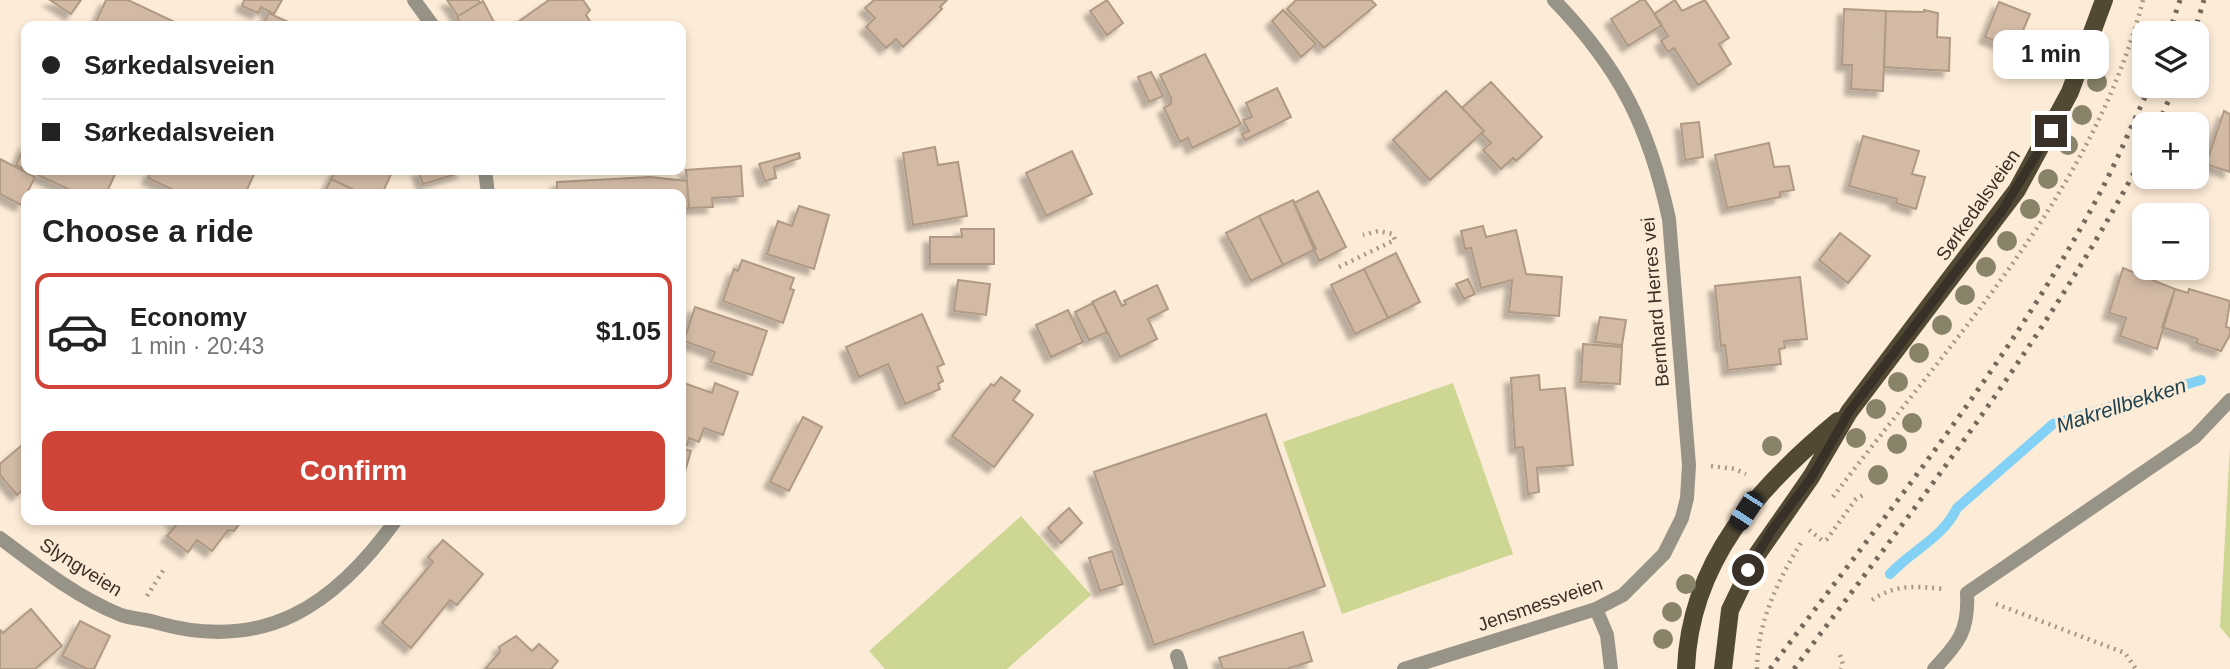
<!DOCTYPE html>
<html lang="en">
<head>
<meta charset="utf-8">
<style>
	:root { --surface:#fff; --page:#f6f6f6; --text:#222; --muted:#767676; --line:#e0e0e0; --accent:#d04337 }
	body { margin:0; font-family:Arial,sans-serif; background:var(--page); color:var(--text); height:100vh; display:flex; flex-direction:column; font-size:26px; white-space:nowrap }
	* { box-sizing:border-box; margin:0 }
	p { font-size:23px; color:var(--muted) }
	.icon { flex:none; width:38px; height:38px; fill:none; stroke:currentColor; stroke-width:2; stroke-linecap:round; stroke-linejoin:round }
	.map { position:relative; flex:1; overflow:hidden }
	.drawer { position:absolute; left:21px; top:189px; width:665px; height:336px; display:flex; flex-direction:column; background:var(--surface); border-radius:14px; box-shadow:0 4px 10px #0003 }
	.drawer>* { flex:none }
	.hud { position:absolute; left:21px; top:21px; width:665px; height:154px; border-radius:14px; box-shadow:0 4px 10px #0003; display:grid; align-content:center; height:154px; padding:0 21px; background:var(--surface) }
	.buttons { position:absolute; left:2132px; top:21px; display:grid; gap:14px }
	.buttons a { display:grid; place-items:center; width:77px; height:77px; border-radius:14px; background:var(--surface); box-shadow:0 4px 10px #0003; font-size:35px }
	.end { position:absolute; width:32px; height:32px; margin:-16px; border:9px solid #393027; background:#fff; box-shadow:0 0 0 4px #fff }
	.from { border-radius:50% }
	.bubble { position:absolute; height:49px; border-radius:14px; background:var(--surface); box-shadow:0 4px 10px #0003; font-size:23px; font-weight:800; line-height:49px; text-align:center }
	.car { position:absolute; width:21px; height:42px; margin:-21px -10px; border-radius:9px; box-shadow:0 0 5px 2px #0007; background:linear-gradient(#222 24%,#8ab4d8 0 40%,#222 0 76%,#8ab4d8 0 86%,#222 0) }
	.hud b { display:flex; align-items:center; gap:24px; height:66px; font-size:26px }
	.hud b+b { border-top:2px solid var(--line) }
	.hud i { width:18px; height:18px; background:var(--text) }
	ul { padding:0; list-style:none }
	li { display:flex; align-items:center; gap:21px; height:116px; margin:0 14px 10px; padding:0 7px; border:4px solid transparent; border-radius:14px }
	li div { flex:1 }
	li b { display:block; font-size:26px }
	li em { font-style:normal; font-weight:800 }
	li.active { border-color:var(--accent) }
	li>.icon { width:63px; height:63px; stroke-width:1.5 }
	h2 { padding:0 21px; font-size:32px; line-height:84px }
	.button { display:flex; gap:14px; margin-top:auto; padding:14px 21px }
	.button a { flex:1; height:80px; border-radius:14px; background:var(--accent); color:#fff; font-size:28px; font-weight:800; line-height:80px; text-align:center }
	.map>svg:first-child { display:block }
	.green { fill:#ced693 }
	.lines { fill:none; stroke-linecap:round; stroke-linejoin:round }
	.stream { stroke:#83d1f4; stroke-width:10 }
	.building { fill:#d2baa5; stroke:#b09985; stroke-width:2; filter:url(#shadow) }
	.path { stroke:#a59889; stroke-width:4.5; stroke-dasharray:2 5; stroke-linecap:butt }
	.service { stroke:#989387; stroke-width:14 }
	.minor { stroke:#989387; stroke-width:14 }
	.primary { stroke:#524935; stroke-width:18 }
	.rail { stroke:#75695d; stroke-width:5; stroke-dasharray:3.5 7; stroke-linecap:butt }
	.tree { fill:#898369 }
	.route { stroke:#393027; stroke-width:9 }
	.labels { text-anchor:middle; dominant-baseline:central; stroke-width:6; stroke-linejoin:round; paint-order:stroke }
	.street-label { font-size:19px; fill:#393027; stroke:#fcebd7 }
	.water-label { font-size:21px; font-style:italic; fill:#1f4352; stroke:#fcebd7 }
</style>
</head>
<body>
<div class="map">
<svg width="2230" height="669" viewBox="0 0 2230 669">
	<defs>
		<filter id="shadow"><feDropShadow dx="-6" dy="6" stdDeviation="2" flood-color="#0004"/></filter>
	</defs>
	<rect width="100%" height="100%" fill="#fcebd7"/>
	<!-- green -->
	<path class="green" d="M1453,383L1513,554L1342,614L1283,442Z
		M2230,446V639L2220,627Z
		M1021,516L1091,595L1007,669H885L869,651Z"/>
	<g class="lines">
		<!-- stream -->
		<path class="stream" d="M1890,574C1913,549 1942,539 1957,508L2053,424L2201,380"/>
	</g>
	<!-- building -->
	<path class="building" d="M50,0H81L71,14Z
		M106,0H128L183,26H94Z
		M244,0H282L274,14L261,7L258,13L242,6Z
		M447,0H478L480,3L458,16Z
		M549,0H583L590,10L586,15L593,26H521L518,22Z
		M874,0H947L940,7L942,9L903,47L896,39L886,48L866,27L875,18L865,8Z
		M1107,0L1123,23L1107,35L1090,11Z
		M1296,0H1371L1376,5L1324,48L1287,9Z
		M1641,0H1645L1662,25L1628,46L1611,19Z
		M1675,0L1682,11L1705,0L1729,38L1719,44L1731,64L1698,85L1674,48L1668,52L1661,41L1668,36L1654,14Z
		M483,1L496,26H462L457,17Z
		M1999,2L2030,14L2015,49L1985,37Z
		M1844,9L1886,11L1883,91L1851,89L1852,65H1842Z
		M1283,10L1316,44L1301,57L1272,21Z
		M1924,10L1938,13L1937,37L1950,38L1949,71L1884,67L1886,11L1924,12Z
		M269,13L275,16L297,26H262Z
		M1205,54L1241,124L1192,148L1188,138L1180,142L1164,108L1171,104V98L1160,75Z
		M1151,72L1163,96L1149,102L1138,77Z
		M1491,82L1542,137L1516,161L1513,158L1501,169L1483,150L1491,143L1481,133L1484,131L1462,108Z
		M1277,88L1291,117L1245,140L1242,134L1249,131L1243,120L1252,117L1246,103Z
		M1446,91L1484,131L1430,180L1393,140Z
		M2224,111L2230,114V172L2206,164Z
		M1699,122L1703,157L1685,160L1681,124Z
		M1863,136L1919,151L1912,174L1925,177L1916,209L1896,203L1897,199L1849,186Z
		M26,142V170L16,165Z
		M1769,143L1774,167L1789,166L1794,190L1780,192V197L1727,208L1715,155Z
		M935,147L938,165L958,162L967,216L913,225L903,153Z
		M1072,151L1092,194L1046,216L1026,173Z
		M799,153L800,158L774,167L776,178L765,181L759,164Z
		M0,159L35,177L21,205L0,194Z
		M741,166L743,196L712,198L713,207L689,208L686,170Z
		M27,170H117L106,194H79Z
		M152,170H256L245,194H182L148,178Z
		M336,170H393L382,194H363L331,179Z
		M418,170H463V172L423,184Z
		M650,177L687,181L689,208L681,209V194H557V182Z
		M331,179L363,194H324Z
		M1318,191L1346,247L1319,261L1294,203Z
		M1293,200L1316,249L1283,265L1259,216Z
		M799,206L829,215L814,269L767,254L778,221L792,226Z
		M1259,216L1283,265L1251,281L1226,233Z
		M1483,226L1486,237L1516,230L1526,274L1562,277L1559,316L1509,312L1512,280L1481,288L1471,248L1465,249L1461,231Z
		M961,229H994V264H930V237H962Z
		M1840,233L1870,256L1848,283L1819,260Z
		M1396,253L1420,302L1388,318L1364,269Z
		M742,260L794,278L790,289L794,290L783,323L723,301L734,269L738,271Z
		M2123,268L2175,289L2157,349L2120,336L2126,318L2109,313Z
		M1364,269L1388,318L1355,334L1331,285Z
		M1800,277L1807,339L1784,341L1785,348L1779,349L1781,364L1728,370L1725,345L1721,346L1715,286Z
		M1468,279L1475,294L1464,299L1456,284Z
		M958,280L990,284L986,315L954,311Z
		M1157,285L1168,309L1148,319L1157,339L1120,357L1092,302L1115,291L1122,306L1126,304L1124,301Z
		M2175,289L2188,293L2189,289L2230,301L2226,327L2230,328V335L2221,351L2196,343L2198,339L2162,327Z
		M1093,303L1107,332L1089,340L1075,312Z
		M695,307L767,331L752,375L711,362L715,352L684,341Z
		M1068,310L1083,342L1051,357L1036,325Z
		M922,314L944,364L937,367L943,381L938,384L940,389L905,404L888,364L859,377L846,347Z
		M1600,317L1626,320L1622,345L1595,342Z
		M1583,344L1622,347L1620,384L1581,382Z
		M1539,375L1540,390L1565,388L1573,465L1537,468L1539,492L1528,494L1523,447L1515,448L1511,378Z
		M1001,377L1020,391L1013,400L1033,415L994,467L952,436L991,384L994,386Z
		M681,382L712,393L715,383L738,392L723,435L704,428L699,442L689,438L687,445L681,442Z
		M1266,414L1325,586L1154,645L1094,472Z
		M803,417L822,427L789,491L770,482Z
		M22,445L26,449V487L17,495L0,475V464Z
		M681,448L691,451L681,485Z
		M1069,508L1082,523L1061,543L1048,528Z
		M172,520H239L240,523L234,531L228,530L212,551L197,540L188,552L167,536L177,524Z
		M443,540L483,574L457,605L450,600L411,648L382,623L433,562L428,557Z
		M1112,551L1123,584L1100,591L1089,558Z
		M31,609L62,646L35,669H0V630L3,633Z
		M80,621L110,636L94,669H87L62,656Z
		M1303,632L1312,661L1286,669H1223L1219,658Z
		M516,636L532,651L539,644L558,661L551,669H485L500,652L499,647Z"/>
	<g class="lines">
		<!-- path -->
		<path class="path" d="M1339,267L1395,240L1393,234L1378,231L1363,235
			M1711,466L1735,469L1746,474
			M1833,497C1950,341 2093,194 2143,0
			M1809,530L1823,541L1827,539L1856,499L1863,495
			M147,596L164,569
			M1872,600C1896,584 1916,586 1944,589
			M1996,604L2125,653L2136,669
			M1840,655L1843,664L1841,669
			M1757,669C1757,623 1778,580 1802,541"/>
		<!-- service -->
		<path class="service" d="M1177,656L1181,669"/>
		<!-- minor -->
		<path class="minor" d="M414,0L433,26
			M485,170L488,194
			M0,538C37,566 78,598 121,615C133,619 146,619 158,623C265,653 335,605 396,520
			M1596,609L1607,635L1611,669
			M1404,669L1596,609L1623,595L1664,554L1682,518L1687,498L1689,465L1669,219C1649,127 1620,68 1554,0
			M1934,669C1959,643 1969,630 1967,593L2195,437L2230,400"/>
		<!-- primary -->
		<path class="primary" d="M1686,669C1690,561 1759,486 1838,421
			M1723,669L1730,610L1756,556L1811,477L1849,412L2017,190L2070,92L2104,0"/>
		<!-- rail -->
		<path class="rail" d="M2169,33L2180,0
			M2194,33L2204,0
			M2158,124L2175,86
			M1770,669C1885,515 2014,358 2103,187C2120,154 2134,120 2150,86
			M1794,669C1919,502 2047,339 2144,154"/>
	</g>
	<!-- trees -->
	<g class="tree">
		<circle cx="2097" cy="82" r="10"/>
		<circle cx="2082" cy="115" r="10"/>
		<circle cx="2068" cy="145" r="10"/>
		<circle cx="2048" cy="179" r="10"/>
		<circle cx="2030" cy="209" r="10"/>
		<circle cx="2007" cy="241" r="10"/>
		<circle cx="1986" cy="267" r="10"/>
		<circle cx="1965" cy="295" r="10"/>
		<circle cx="1942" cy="325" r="10"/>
		<circle cx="1919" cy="353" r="10"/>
		<circle cx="1898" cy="382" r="10"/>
		<circle cx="1876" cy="409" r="10"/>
		<circle cx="1912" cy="423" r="10"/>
		<circle cx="1856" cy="438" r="10"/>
		<circle cx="1897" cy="444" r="10"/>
		<circle cx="1772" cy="446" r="10"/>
		<circle cx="1878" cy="475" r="10"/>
		<circle cx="1686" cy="584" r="10"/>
		<circle cx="1672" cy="612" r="10"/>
		<circle cx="1663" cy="639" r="10"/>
	</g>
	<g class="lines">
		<!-- route -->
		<path class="route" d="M1748,570L1772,530L1811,478L1849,412L2002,211L2051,131"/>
	</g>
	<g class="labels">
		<!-- street labels -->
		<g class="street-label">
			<text transform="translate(1978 205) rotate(-55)">Sørkedalsveien</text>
			<text transform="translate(1655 302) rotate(-95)">Bernhard Herres vei</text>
			<text transform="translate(81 567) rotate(32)">Slyngveien</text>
			<text transform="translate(1540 604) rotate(-19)">Jensmessveien</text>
		</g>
		<!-- water labels -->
		<g class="water-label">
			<text transform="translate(2121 405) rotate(-18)">Makrellbekken</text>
		</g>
	</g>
</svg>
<div class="buttons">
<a><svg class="icon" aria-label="layers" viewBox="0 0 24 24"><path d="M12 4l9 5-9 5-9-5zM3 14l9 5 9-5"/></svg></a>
<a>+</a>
<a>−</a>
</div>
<i class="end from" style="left:1748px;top:570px"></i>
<i class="end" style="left:2051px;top:131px"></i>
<div class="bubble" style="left:1993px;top:30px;width:116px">1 min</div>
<i class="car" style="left:1746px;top:511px;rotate:213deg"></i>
<div class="hud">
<b><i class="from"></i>Sørkedalsveien</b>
<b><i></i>Sørkedalsveien</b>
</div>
<section class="drawer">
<h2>Choose a ride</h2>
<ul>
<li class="active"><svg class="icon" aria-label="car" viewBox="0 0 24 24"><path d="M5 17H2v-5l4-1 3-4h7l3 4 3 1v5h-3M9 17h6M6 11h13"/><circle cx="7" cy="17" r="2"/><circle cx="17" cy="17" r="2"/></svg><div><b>Economy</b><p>1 min · 20:43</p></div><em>$1.05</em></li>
</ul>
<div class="button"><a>Confirm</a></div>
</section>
</div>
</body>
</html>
